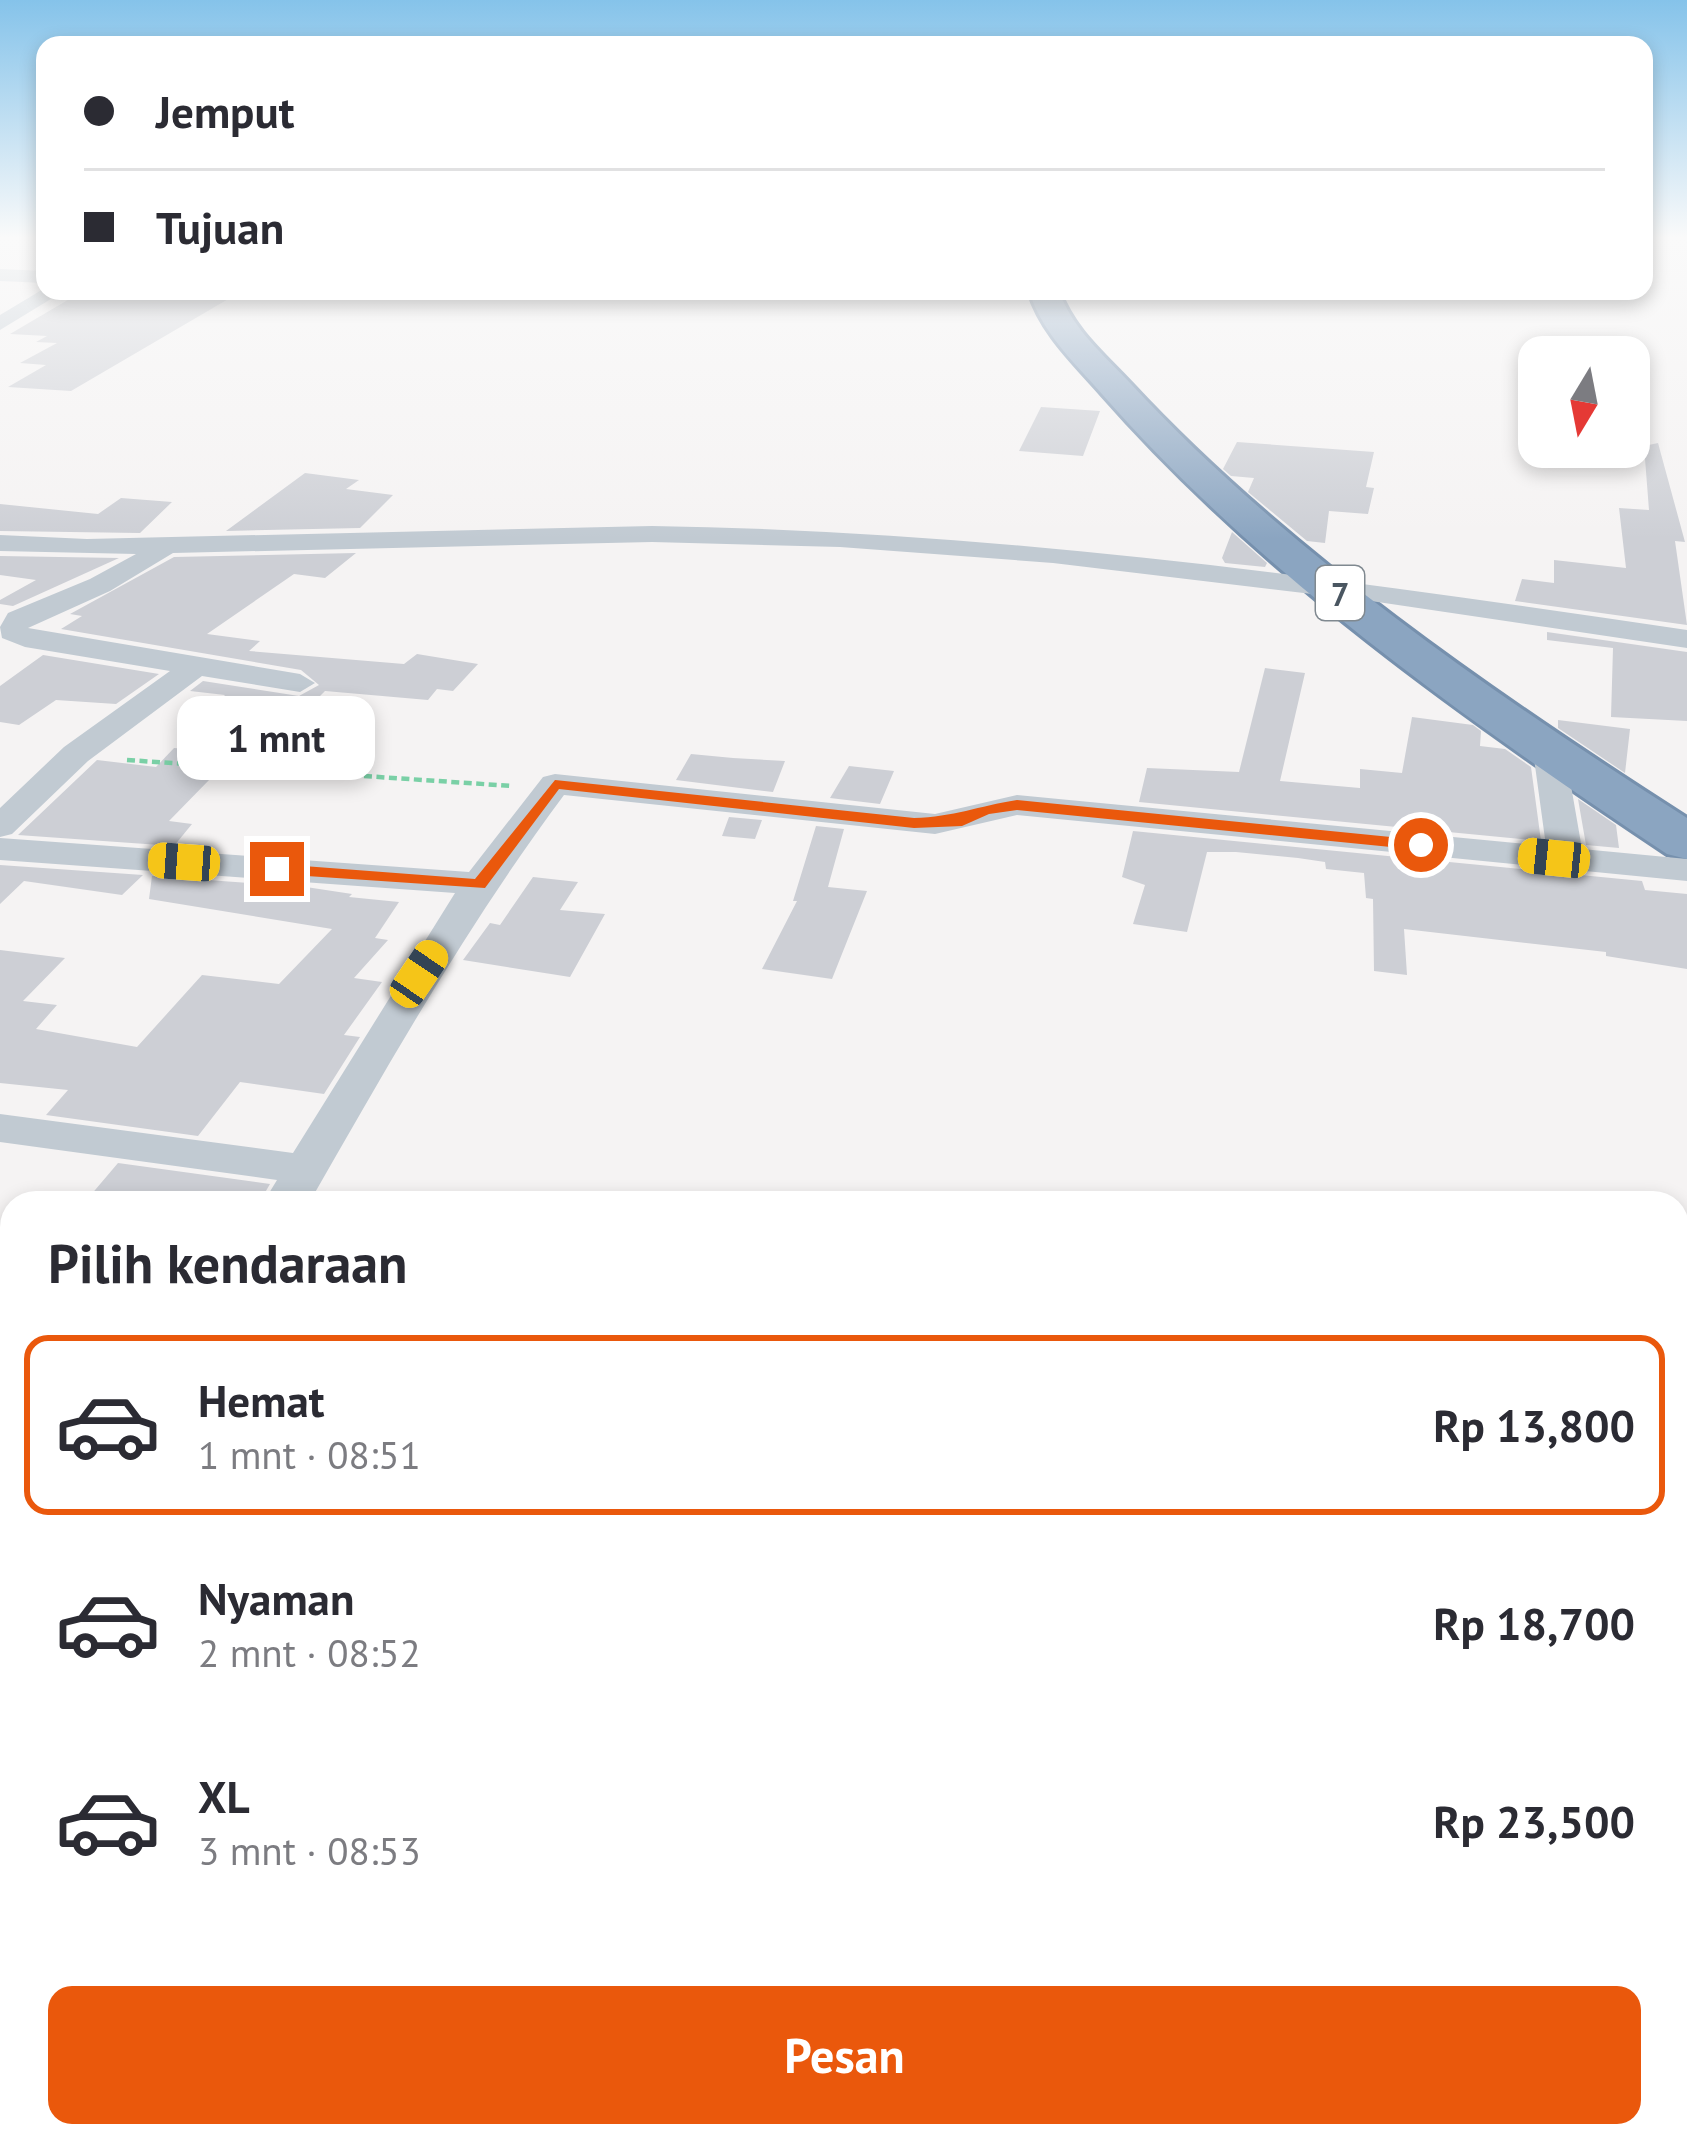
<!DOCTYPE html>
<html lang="id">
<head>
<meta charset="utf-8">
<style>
	:root { --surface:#fff; --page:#f2f2f3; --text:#2b2b33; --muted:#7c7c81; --line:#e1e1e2; --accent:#ea580c }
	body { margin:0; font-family:"PT Sans",sans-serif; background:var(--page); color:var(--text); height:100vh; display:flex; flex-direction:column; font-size:45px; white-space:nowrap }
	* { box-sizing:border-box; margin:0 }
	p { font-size:39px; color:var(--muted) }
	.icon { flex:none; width:66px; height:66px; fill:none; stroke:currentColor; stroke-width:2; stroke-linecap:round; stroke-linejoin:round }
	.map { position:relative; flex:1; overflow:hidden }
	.side { position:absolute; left:0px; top:1191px; width:1689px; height:957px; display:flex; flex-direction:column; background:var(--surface); border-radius:36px 36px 0 0; box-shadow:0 6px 18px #0003 }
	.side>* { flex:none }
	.hud { position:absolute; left:36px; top:36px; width:1617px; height:264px; border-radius:24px; box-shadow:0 6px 18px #0003; display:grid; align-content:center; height:264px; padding:0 48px; background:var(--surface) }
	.needle { width:78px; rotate:190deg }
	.buttons { position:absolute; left:1518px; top:336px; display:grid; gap:24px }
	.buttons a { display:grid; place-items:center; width:132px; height:132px; border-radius:24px; background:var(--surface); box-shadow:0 6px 18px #0003; font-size:60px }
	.end { position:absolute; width:54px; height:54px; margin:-27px; border:15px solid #ea580c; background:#fff; box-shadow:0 0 0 6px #fff }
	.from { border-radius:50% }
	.bubble { position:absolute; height:84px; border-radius:24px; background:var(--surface); box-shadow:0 6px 18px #0003; font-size:39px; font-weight:700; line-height:84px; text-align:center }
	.car { position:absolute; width:36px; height:72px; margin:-36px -18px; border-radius:15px; box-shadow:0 0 9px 3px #0007; background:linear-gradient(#f5c518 24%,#345 0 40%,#f5c518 0 76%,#345 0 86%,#f5c518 0) }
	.hud b { display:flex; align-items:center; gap:42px; height:114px; font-size:45px }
	.hud b+b { border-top:3px solid var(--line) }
	.hud i { width:30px; height:30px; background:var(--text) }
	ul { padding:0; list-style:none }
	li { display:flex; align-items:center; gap:36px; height:180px; margin:0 24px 18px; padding:0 24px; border:6px solid transparent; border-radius:24px }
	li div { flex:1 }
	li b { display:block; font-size:45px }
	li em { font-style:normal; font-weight:700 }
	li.current { border-color:var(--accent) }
	li>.icon { width:108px; height:108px; stroke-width:1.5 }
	h2 { padding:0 48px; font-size:54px; line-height:144px }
	.cta { display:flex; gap:24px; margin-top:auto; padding:24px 48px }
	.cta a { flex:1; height:138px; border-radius:24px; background:var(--accent); color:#fff; font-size:48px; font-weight:700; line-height:138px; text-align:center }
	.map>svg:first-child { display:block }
	.building { fill:#cdcfd5 }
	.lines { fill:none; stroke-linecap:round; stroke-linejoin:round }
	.highway-casing { stroke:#7690ad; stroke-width:6 }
	.path { stroke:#7ad0a6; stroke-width:4.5; stroke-dasharray:8 4.5; stroke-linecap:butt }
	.street { fill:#c1cad2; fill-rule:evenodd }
	.highway { fill:#8ba5c1; fill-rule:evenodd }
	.route { fill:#ea580c }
	.labels { text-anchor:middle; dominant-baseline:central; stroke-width:9; stroke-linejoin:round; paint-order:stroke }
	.shield { fill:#fff; stroke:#808990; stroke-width:3 }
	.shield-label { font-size:33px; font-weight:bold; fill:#4a5661 }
</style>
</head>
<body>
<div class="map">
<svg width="1687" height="2147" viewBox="0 0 1687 2147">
	<rect width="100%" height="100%" fill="#f5f3f3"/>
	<!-- building -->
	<path class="building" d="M83,291H242L71,391L8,387L46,365L20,363L57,343L36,342L47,336L10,334Z
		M1041,407L1100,411L1083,456L1019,451Z
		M1237,442L1374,452L1366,487L1374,488L1368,514L1329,511L1325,543L1307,541L1248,492L1254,478L1231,476L1223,469Z
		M1658,443L1685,542L1675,541L1687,625L1515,601L1522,579L1554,583V560L1626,568L1619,508L1649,510L1644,446Z
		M305,473L359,480L346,489L393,495L360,528L226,531Z
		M121,498L172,502L140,533L0,531V504L98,514Z
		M1232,532L1267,563L1265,567L1225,563L1222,558Z
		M356,553L325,578L294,574L207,634L260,641L249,651L404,664L417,654L478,664L453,691L437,689L428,700L325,691L310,706L259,700L204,751L215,752L194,777L210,779L169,821L192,824L174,846L18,835L97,760L156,767L174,748L187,749L180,742L225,695L190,691L203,681L299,696L319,685L301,670L61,629L82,616L70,614L174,557Z
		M0,556L119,558L13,606L0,604V600L36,580L0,575Z
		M1547,632L1687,652V721L1611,717L1613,648L1547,640Z
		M43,655L159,674L116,704L56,700L19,725L0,722V686Z
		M1265,668L1305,673L1280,781L1360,788V769L1402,773L1412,717L1473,725L1481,731L1480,746L1505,749L1531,767L1541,841L1139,802L1147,768L1239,772Z
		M1558,720L1630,729L1625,773L1558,728Z
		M691,754L733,758L785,761L773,792L676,780Z
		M849,766L894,771L880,804L830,798Z
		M1578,799L1616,825L1619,848L1586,845Z
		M729,817L762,820L755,839L722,836Z
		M816,826L844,829L828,887L867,891L832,979L762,969L797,901H793Z
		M1133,831L1642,881L1645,890L1687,894V969L1606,956V952L1404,929L1407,975L1374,971L1373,899L1366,898L1364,873L1326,869L1325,862L1298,858L1236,852H1207L1187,932L1133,924L1145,885L1122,877Z
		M0,865L143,875L122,895L24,881L0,904Z
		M152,876L306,887L352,894L349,897L399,902L375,938L388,940L354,978L382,982L344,1035L360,1037L324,1094L240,1082L198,1136L46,1115L68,1090L0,1083V950L65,958L23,1001L57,1005L36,1029L137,1047L202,975L279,984L332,929L149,899Z
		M533,877L578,882L560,910L605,914L570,977L463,960L490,923L500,925Z
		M118,1163L270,1184L259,1203H84Z"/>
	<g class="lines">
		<!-- highway casing -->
		<g class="highway-casing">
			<path id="highway" d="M1029,291H1059C1073,330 1104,355 1131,384C1286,551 1496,696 1687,818V859L1667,854C1467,721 1261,575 1102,394C1074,362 1042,333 1029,291Z"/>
		</g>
		<!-- path -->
		<path class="path" d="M127,760L512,786"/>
		<!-- street -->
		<path class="street" d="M0,269L45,271V283L0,281Z
			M45,288L64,291L0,330V315Z
			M652,526C1000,531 1343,579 1687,630V648L1371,601L1053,563L840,547L652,542L173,553L110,591L28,628L300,674L315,683L300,692L202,676L88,761L12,834L0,837V808L64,747L170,671L25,647L2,638L0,627L8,613L90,579L136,554L0,551V535L87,539Z
			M1549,741L1565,751L1582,849L1687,859V881L1017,815L935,834L564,795C467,925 388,1065 309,1203H263L277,1180L0,1142V1114L293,1153L455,893L0,860V838L469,872L543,777L555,774L935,814L1017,795L1546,846L1533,751Z
			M12,1616V1683L0,1688V1620Z"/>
		<!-- highway -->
		<use href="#highway" class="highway"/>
	</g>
	<!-- sky -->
	<linearGradient id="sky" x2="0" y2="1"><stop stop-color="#85c3ea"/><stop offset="0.44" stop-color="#fafafa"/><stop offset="1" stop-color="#fafafa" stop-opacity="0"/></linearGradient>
	<rect width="1687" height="539" fill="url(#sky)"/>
	<!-- route -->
	<path class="route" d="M555,780L914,818C954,817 978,806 1017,800L1421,840L1429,845L1421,850L1017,810L989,814L962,826L914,828L559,789L485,888L277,874L269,869L277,864L475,879Z"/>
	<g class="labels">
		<!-- shield labels -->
		<rect class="shield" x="1316" y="566" width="48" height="54" rx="9"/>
		<g class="shield-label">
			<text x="1340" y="593">7</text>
		</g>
	</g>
</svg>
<div class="buttons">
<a><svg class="needle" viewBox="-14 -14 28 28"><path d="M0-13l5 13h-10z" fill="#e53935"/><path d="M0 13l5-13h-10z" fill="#7c7c81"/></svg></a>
</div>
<i class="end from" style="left:1421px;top:845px"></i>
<i class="end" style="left:277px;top:869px"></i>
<div class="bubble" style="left:177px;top:696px;width:198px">1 mnt</div>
<i class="car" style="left:1554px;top:858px;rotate:276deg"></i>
<i class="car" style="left:184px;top:862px;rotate:274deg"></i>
<i class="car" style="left:419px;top:974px;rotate:34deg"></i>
<div class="hud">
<b><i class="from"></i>Jemput</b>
<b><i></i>Tujuan</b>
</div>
<section class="side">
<h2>Pilih kendaraan</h2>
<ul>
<li class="current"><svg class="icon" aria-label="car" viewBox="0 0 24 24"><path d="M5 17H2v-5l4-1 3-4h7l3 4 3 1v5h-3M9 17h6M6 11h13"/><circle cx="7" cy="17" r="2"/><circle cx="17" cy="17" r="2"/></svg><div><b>Hemat</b><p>1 mnt · 08:51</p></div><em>Rp 13,800</em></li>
<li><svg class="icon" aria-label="car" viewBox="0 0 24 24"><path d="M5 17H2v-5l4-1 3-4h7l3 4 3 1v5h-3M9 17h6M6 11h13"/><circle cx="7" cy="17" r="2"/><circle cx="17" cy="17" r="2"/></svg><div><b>Nyaman</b><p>2 mnt · 08:52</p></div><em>Rp 18,700</em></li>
<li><svg class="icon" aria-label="car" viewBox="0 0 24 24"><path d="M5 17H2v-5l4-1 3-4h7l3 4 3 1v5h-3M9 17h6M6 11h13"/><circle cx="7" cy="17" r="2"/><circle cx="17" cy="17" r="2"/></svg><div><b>XL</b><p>3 mnt · 08:53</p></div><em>Rp 23,500</em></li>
</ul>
<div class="cta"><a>Pesan</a></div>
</section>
</div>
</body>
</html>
